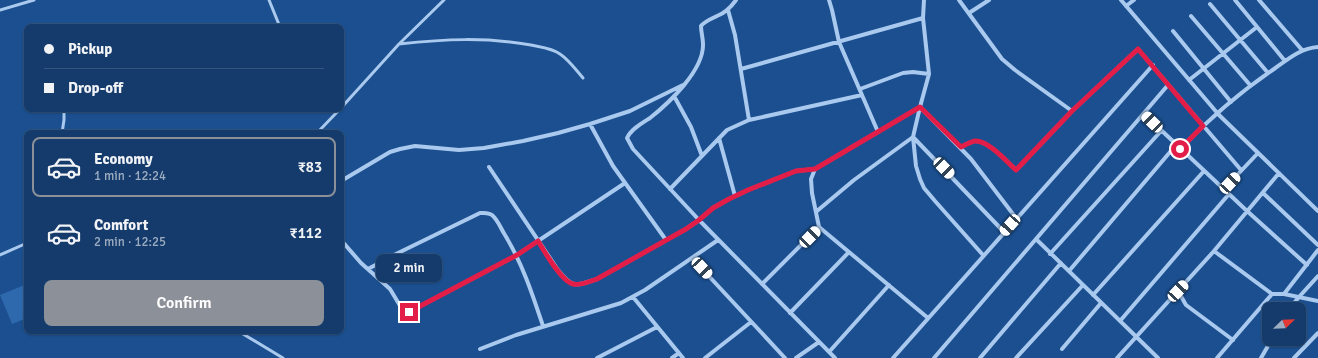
<!DOCTYPE html>
<html lang="en">
<head>
<meta charset="utf-8">
<style>
	:root { --surface:#143b6b; --page:#214673; --text:#f1f3f6; --muted:#9dadc1; --line:#33557e; --accent:#8c9099 }
	body { margin:0; font-family:Signika,sans-serif; background:var(--page); color:var(--text); height:100vh; display:flex; flex-direction:column; font-size:15px; white-space:nowrap }
	* { box-sizing:border-box; margin:0 }
	p { font-size:13px; color:var(--muted) }
	.icon { flex:none; width:22px; height:22px; fill:none; stroke:currentColor; stroke-width:2; stroke-linecap:round; stroke-linejoin:round }
	.map { position:relative; flex:1; overflow:hidden }
	.drawer { position:absolute; left:24px; top:130px; width:320px; height:204px; display:flex; flex-direction:column; background:var(--surface); border-radius:8px; box-shadow:0 1px 3px #0004,0 0 0 1px var(--line) }
	.drawer>* { flex:none }
	.banner { position:absolute; left:24px; top:24px; width:320px; height:88px; border-radius:8px; box-shadow:0 1px 3px #0004,0 0 0 1px var(--line); display:grid; align-content:center; height:88px; padding:0 20px; background:var(--surface) }
	.needle { width:26px; rotate:67deg }
	.tools { position:absolute; left:1262px; top:302px; display:grid; gap:8px }
	.tools a { display:grid; place-items:center; width:44px; height:44px; border-radius:8px; background:var(--surface); box-shadow:0 1px 3px #0004,0 0 0 1px var(--line); font-size:20px }
	.end { position:absolute; width:18px; height:18px; margin:-9px; border:5px solid #e11d48; background:#fff; box-shadow:0 0 0 2px #fff }
	.from { border-radius:50% }
	.bubble { position:absolute; height:28px; border-radius:8px; background:var(--surface); box-shadow:0 1px 3px #0004,0 0 0 1px var(--line); font-size:13px; font-weight:600; line-height:28px; text-align:center }
	.car { position:absolute; width:12px; height:24px; margin:-12px -6px; border-radius:5px; box-shadow:0 0 3px 1px #0007; background:linear-gradient(#fff 24%,#345 0 40%,#fff 0 76%,#345 0 86%,#fff 0) }
	.banner b { display:flex; align-items:center; gap:14px; height:38px; font-size:15px }
	.banner b+b { border-top:1px solid var(--line) }
	.banner i { width:10px; height:10px; background:var(--text) }
	ul { padding:7px 0 0; list-style:none }
	li { display:flex; align-items:center; gap:12px; height:60px; margin:0 8px 6px; padding:0 12px; border:2px solid transparent; border-radius:8px }
	li div { flex:1 }
	li b { display:block; font-size:15px }
	li em { font-style:normal; font-weight:600 }
	li.selected { border-color:var(--accent) }
	li>.icon { width:36px; height:36px; stroke-width:1.5 }
	.button { display:flex; gap:8px; margin-top:auto; padding:8px 20px }
	.button a { flex:1; height:46px; border-radius:8px; background:var(--accent); color:#fff; font-size:16px; font-weight:600; line-height:46px; text-align:center }
	.map>svg:first-child { display:block }
	.green { fill:#2e69ad }
	.lines { fill:none; stroke-linecap:round; stroke-linejoin:round }
	.lane { stroke:#a9c9ee; stroke-width:3 }
	.street { stroke:#a9c9ee; stroke-width:4 }
	.route { stroke:#e11d48; stroke-width:5 }
</style>
</head>
<body>
<div class="map">
<svg width="1318" height="358" viewBox="0 0 1318 358">
	<rect width="100%" height="100%" fill="#1b4f8f"/>
	<!-- green -->
	<path class="green" d="M27,284V318L12,324L0,295Z"/>
	<g class="lines">
		<!-- lane -->
		<path class="lane" d="M269,0L280,27
			M0,10L34,0
			M399,44C445,39 485,37 531,45C540,47 552,48 560,54C569,60 576,70 583,78
			M341,108L399,44L444,0
			M62,133L64,120V109
			M317,133L340,109
			M0,255L27,243
			M238,331L283,358"/>
		<!-- street -->
		<path class="street" d="M736,0C731,7 725,13 717,16C711,19 705,21 701,26C701,32 703,38 703,44C704,70 669,103 650,118C642,123 631,129 627,138L633,149L699,220L835,358
			M829,0L832,10L839,42L878,132
			M924,0L923,18L929,74L920,107L815,169L811,179L812,193L819,227L928,318
			M959,0L1002,59L1015,70L1072,111
			M1121,0L1219,115L1318,211
			M1235,0L1285,61
			M1259,0L1302,50
			M1210,4L1268,73
			M1126,6L1134,0
			M728,10L735,35L749,120
			M969,13L989,0
			M1191,16L1250,85
			M1173,31L1231,102
			M741,69L923,18
			M1189,80L1257,27
			M860,89L903,73L913,72L929,74
			M674,96L691,127L702,156
			M920,107L913,137L916,166L920,179L924,188L935,201L983,255
			M920,107L971,159L1016,218
			M1144,114L1247,211L1307,265
			M590,124L613,166L666,240
			M719,138L735,196
			M961,147C965,145 970,142 975,141C988,140 1007,162 1016,170L1072,111L1138,49L1241,170
			M1180,149C1209,119 1240,92 1274,69C1288,59 1301,48 1318,47
			M489,167L558,270C573,289 576,286 597,279L686,229L699,220L713,208L729,199L748,190L796,171L815,169
			M341,181L390,152L400,149L415,146L459,150L484,148L523,141L558,133L590,124L630,111L683,85
			M670,189L727,130L749,120L862,95
			M1224,189L1258,153
			M1263,193L1318,245
			M817,211L854,180L913,137L1004,232
			M1036,239L1158,358
			M341,240L361,263L390,289L402,309L409,312L517,255L625,183
			M1214,251L1279,173
			M1050,254L1161,131
			M692,258L785,358
			M368,269L396,254L480,213C484,213 488,212 492,215C498,220 501,229 505,235C523,265 532,293 543,326
			M1069,271L1176,145
			M762,284L819,227
			M1178,291L1186,305L1233,340
			M1284,294L1318,250
			M1093,295L1204,171
			M633,297L683,358
			M1289,309L1299,297L1318,276
			M790,313L849,252
			M1120,321L1229,194
			M480,349L516,335L621,303L645,290L718,240
			M1062,349L1101,303
			M829,352L889,285
			M597,358L657,327
			M672,358L679,353
			M705,358L751,322
			M796,358L819,342
			M893,358L1153,65
			M934,358L1168,85
			M980,358L1061,263
			M1016,358L1083,285
			M1117,358L1214,251L1272,294H1284L1318,301
			M1217,358L1272,294
			M1261,358L1272,339
			M1294,358L1318,333"/>
	</g>
	<g class="lines">
		<!-- route -->
		<path class="route" d="M409,312L517,255L538,241C545,252 561,281 573,284C580,286 591,281 597,279L686,229L699,220L713,208L729,199L748,190L796,171L815,169L920,107L961,147C965,145 970,142 975,141C988,140 1007,162 1016,170L1072,111L1138,49L1203,126L1180,149"/>
	</g>
</svg>
<div class="tools">
<a><svg class="needle" viewBox="-14 -14 28 28"><path d="M0-13l5 13h-10z" fill="#e53935"/><path d="M0 13l5-13h-10z" fill="#9dadc1"/></svg></a>
</div>
<i class="end from" style="left:1180px;top:149px"></i>
<i class="end" style="left:409px;top:312px"></i>
<div class="bubble" style="left:376px;top:254px;width:66px">2 min</div>
<i class="car" style="left:1152px;top:122px;rotate:314deg"></i>
<i class="car" style="left:944px;top:168px;rotate:136deg"></i>
<i class="car" style="left:1230px;top:183px;rotate:43deg"></i>
<i class="car" style="left:1010px;top:225px;rotate:222deg"></i>
<i class="car" style="left:810px;top:237px;rotate:45deg"></i>
<i class="car" style="left:702px;top:268px;rotate:137deg"></i>
<i class="car" style="left:1178px;top:291px;rotate:43deg"></i>
<div class="banner">
<b><i class="from"></i>Pickup</b>
<b><i></i>Drop-off</b>
</div>
<section class="drawer">
<ul>
<li class="selected"><svg class="icon" aria-label="car" viewBox="0 0 24 24"><path d="M5 17H2v-5l4-1 3-4h7l3 4 3 1v5h-3M9 17h6M6 11h13"/><circle cx="7" cy="17" r="2"/><circle cx="17" cy="17" r="2"/></svg><div><b>Economy</b><p>1 min · 12:24</p></div><em>₹83</em></li>
<li><svg class="icon" aria-label="car" viewBox="0 0 24 24"><path d="M5 17H2v-5l4-1 3-4h7l3 4 3 1v5h-3M9 17h6M6 11h13"/><circle cx="7" cy="17" r="2"/><circle cx="17" cy="17" r="2"/></svg><div><b>Comfort</b><p>2 min · 12:25</p></div><em>₹112</em></li>
</ul>
<div class="button"><a>Confirm</a></div>
</section>
</div>
</body>
</html>
